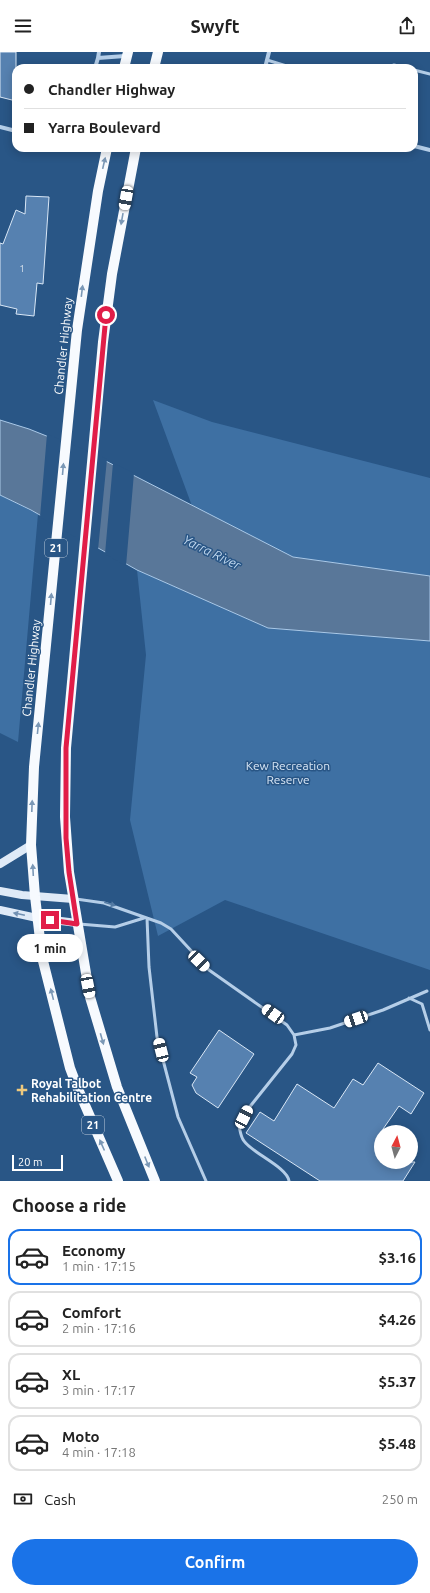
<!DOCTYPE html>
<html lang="en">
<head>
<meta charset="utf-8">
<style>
	:root { --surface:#fff; --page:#f6f6f6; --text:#222; --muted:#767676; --line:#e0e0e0; --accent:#1a73e8 }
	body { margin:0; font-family:Ubuntu,sans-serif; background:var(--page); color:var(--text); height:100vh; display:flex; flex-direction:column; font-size:15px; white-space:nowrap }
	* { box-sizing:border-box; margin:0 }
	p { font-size:13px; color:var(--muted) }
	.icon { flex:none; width:22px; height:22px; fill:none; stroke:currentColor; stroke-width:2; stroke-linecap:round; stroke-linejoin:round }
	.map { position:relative; height:1129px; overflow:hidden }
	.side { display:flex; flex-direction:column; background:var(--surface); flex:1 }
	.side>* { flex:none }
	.guide { position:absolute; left:12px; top:12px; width:406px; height:88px; border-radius:12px; box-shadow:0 2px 10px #0003; display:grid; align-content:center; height:88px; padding:0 12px; background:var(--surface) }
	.needle { width:26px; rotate:6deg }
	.tools { position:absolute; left:374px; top:1073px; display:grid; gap:8px }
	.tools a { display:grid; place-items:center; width:44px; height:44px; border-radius:50%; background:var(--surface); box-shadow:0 2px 10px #0003; font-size:20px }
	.scale { position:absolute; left:12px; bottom:10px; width:51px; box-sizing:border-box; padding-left:4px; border:2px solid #fff; border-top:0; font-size:11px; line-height:14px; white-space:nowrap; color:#fff; -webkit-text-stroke:3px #295686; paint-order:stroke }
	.end { position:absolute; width:18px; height:18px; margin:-9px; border:5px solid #e11d48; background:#fff; box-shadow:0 0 0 2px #fff }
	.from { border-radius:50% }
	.bubble { position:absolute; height:28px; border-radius:14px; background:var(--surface); box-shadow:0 2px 10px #0003; font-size:13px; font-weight:700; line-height:28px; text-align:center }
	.car { position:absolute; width:12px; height:24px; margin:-12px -6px; border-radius:5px; box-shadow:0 0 3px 1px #0007; background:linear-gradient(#fff 24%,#345 0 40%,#fff 0 76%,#345 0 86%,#fff 0) }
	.guide b { display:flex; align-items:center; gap:14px; height:38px; font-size:15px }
	.guide b+b { border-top:1px solid var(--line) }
	.guide i { width:10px; height:10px; background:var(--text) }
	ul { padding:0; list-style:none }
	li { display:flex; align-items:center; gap:12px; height:56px; margin:0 8px 6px; padding:0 4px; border:2px solid var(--line); border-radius:12px }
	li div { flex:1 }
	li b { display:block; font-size:15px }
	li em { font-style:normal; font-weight:700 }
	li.selected { border-color:var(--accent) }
	li>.icon { width:36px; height:36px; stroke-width:1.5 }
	h2 { padding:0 12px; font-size:18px; line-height:48px }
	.pay { display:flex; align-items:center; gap:10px; height:44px; padding:0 12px; font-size:15px }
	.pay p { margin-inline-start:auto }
	.button { display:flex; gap:8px; margin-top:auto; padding:8px 12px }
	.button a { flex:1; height:46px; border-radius:24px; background:var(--accent); color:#fff; font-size:16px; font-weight:700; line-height:46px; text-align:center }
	header { display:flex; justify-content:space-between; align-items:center; height:52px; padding:0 12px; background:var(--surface); font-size:18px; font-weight:700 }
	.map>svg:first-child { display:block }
	.green { fill:#3e70a3 }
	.water { fill:#597799; stroke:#aac9e8 }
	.pier { fill:#295686 }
	.building { fill:#5681b0; stroke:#d9e7f6 }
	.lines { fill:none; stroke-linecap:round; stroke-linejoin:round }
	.lane { stroke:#b5cee8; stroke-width:3 }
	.street { stroke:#b5cee8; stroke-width:4 }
	.secondary { stroke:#dfeaf7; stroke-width:8 }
	.primary { stroke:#f7fafe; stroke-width:10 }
	.oneway { fill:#7b98b6 }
	.oneway2 { fill:#537aa3 }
	.oneway3 { fill:#7291b3 }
	.route { stroke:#e11d48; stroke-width:5 }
	.poi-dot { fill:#eec97d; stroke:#295686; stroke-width:1.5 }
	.labels { text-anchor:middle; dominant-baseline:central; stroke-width:3; stroke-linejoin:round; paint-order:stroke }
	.number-label { font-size:10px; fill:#d5e0eb }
	.shield { fill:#295686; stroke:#bfccdb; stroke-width:1 }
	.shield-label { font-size:11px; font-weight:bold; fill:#fff }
	.street-label { font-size:12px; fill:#fff; stroke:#295686 }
	.park-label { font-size:12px; fill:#d9e7f6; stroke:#295686 }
	.poi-label { font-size:12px; font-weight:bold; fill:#fff; stroke:#295686; text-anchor:start }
	.water-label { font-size:13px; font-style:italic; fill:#c1d8ef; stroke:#295686 }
</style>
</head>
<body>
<header><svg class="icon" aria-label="menu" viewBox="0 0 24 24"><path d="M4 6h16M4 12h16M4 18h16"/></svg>Swyft<svg class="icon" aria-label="share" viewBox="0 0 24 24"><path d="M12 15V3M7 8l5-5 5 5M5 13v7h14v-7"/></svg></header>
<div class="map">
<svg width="430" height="1129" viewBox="0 0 430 1129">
	<rect width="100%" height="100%" fill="#295686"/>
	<!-- green -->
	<path class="green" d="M153,348L212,370L430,426V524L293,505L192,454Z
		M0,443L38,462L18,690L0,681Z
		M137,518L268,576L430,589V918L225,848L158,884L130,768L146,603Z"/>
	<!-- water -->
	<path class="water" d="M0,368L29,377L94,403L293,505L430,524V589L268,576L137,518L31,458L0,443Z"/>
	<!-- pier -->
	<path class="pier" d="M47,382L107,407L98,498L40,465Z
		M113,411L134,421L126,514L105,502Z"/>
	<!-- building -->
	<path class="building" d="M0,0H16V49L0,45Z
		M26,144L49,145L43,232L37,231L34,264L16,262L17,257L0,253V191L3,192L16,158L25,162Z
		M219,978L254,1002L218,1056L196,1041L192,1033L197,1025L190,1021Z
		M378,1011L424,1041L411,1062L399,1054L381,1080V1110H415L403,1129H320L246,1081L260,1060L274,1069L297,1032L334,1056L353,1027L363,1033Z"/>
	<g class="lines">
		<!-- lane -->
		<path class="lane" d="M267,8L293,16
			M385,16L394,13L407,16
			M414,18L430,22
			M76,847L104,851L161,871L171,877L209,918L287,973L294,983L330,976L383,958L427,939
			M147,866L149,915L157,985L178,1065L206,1129
			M79,872L115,875L144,866
			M409,946L422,952L430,978
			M289,1129C287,1115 252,1101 244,1089C241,1086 240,1078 239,1074L248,1057L292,1002L296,993L294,983"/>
		<!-- street -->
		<path class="street" d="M98,6L99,0
			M95,16L98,6L125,4
			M265,16L269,0
			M0,75L16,79
			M414,94L430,98"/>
		<!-- secondary -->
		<path class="secondary" d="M0,812L31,793
			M0,839L22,843L73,847
			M0,858L37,866L77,871"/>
		<!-- primary -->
		<path class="primary" d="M124,16L128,0
			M154,16L158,0
			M107,96L98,139L77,278L34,715L31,793L35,844L42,905L70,1016L78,1037L118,1129
			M136,96L112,222L103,290L66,696L65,765L69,820L90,945L117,1035L155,1129"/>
	</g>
	<!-- one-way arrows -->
	<defs><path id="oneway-solid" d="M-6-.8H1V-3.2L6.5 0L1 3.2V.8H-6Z"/></defs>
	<g class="oneway">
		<use href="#oneway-solid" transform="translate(104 111) rotate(-77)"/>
		<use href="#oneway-solid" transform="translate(122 167) rotate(100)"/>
		<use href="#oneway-solid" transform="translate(82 239) rotate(-83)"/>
		<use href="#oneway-solid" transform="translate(63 417) rotate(-85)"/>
		<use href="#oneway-solid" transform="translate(51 547) rotate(-85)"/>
		<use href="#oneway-solid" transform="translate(38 676) rotate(-84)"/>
		<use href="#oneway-solid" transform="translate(32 754) rotate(-88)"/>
		<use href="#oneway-solid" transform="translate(33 818) rotate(-93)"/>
		<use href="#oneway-solid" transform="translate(52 942) rotate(-104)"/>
		<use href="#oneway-solid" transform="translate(102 987) rotate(74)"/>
		<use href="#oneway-solid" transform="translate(102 1093) rotate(-114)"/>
		<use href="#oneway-solid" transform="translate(147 1110) rotate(68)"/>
	</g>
	<use class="oneway2" href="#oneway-solid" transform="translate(110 852) rotate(16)"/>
	<use class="oneway3" href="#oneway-solid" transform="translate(19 862) rotate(-168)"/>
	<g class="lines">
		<!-- route -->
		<path class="route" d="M50,868L77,872L69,820L66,786V696L106,263"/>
	</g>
	<!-- markers -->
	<path class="poi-dot" d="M20 1032h4v4h4v4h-4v4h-4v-4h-4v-4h4z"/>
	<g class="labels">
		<!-- number labels -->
		<g class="number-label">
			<text x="22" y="216">1</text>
		</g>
		<!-- shield labels -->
		<g class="shield">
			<rect x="45" y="487" width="22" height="18" rx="3"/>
			<rect x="82" y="1064" width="22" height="18" rx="3"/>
		</g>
		<g class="shield-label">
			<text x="56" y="496">21</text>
			<text x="93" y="1073">21</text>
		</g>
		<!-- street labels -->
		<g class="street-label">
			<text transform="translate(63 294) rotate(-84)">Chandler Highway</text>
			<text transform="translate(31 616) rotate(-84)">Chandler Highway</text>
		</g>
		<!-- park labels -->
		<g class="park-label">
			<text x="288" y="713">Kew Recreation<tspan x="288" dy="14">Reserve</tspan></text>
		</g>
		<!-- poi labels -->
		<g class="poi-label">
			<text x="31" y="1031">Royal Talbot<tspan x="31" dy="14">Rehabilitation Centre</tspan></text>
		</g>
		<!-- water labels -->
		<g class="water-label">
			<text transform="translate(212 500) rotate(26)">Yarra River</text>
		</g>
	</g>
</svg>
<div class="tools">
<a><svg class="needle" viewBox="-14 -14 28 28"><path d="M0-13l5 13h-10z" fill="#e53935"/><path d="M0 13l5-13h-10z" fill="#767676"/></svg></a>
</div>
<div class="scale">20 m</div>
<i class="end from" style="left:106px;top:263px"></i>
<i class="end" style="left:50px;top:868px"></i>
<div class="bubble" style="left:17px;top:882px;width:66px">1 min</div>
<i class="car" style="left:126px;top:146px;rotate:190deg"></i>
<i class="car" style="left:199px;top:909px;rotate:134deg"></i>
<i class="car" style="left:88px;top:934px;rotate:169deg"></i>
<i class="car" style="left:273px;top:962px;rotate:305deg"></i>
<i class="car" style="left:356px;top:967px;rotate:251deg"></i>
<i class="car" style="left:161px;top:998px;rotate:346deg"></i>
<i class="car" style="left:244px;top:1065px;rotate:27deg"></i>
<div class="guide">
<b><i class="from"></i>Chandler Highway</b>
<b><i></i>Yarra Boulevard</b>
</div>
</div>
<section class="side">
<h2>Choose a ride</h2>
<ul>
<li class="selected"><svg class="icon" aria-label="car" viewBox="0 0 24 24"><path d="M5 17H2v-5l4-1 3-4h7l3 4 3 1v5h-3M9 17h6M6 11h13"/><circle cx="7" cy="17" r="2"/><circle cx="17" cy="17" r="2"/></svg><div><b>Economy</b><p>1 min · 17:15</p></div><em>$3.16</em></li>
<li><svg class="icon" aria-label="car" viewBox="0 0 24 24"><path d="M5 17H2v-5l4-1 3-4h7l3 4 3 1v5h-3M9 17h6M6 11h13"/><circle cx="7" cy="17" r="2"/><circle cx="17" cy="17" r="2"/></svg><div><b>Comfort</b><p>2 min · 17:16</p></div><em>$4.26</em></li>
<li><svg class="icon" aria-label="car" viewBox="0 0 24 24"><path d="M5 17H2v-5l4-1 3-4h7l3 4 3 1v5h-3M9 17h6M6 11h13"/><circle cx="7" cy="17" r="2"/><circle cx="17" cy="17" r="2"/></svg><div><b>XL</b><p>3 min · 17:17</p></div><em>$5.37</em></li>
<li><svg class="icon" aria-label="car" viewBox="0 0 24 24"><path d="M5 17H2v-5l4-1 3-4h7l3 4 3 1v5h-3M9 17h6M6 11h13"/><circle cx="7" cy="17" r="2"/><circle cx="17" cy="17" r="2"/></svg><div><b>Moto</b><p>4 min · 17:18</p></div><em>$5.48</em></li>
</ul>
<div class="pay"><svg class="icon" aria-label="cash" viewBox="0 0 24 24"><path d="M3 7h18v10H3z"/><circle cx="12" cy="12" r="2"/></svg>Cash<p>250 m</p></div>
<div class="button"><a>Confirm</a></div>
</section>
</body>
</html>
